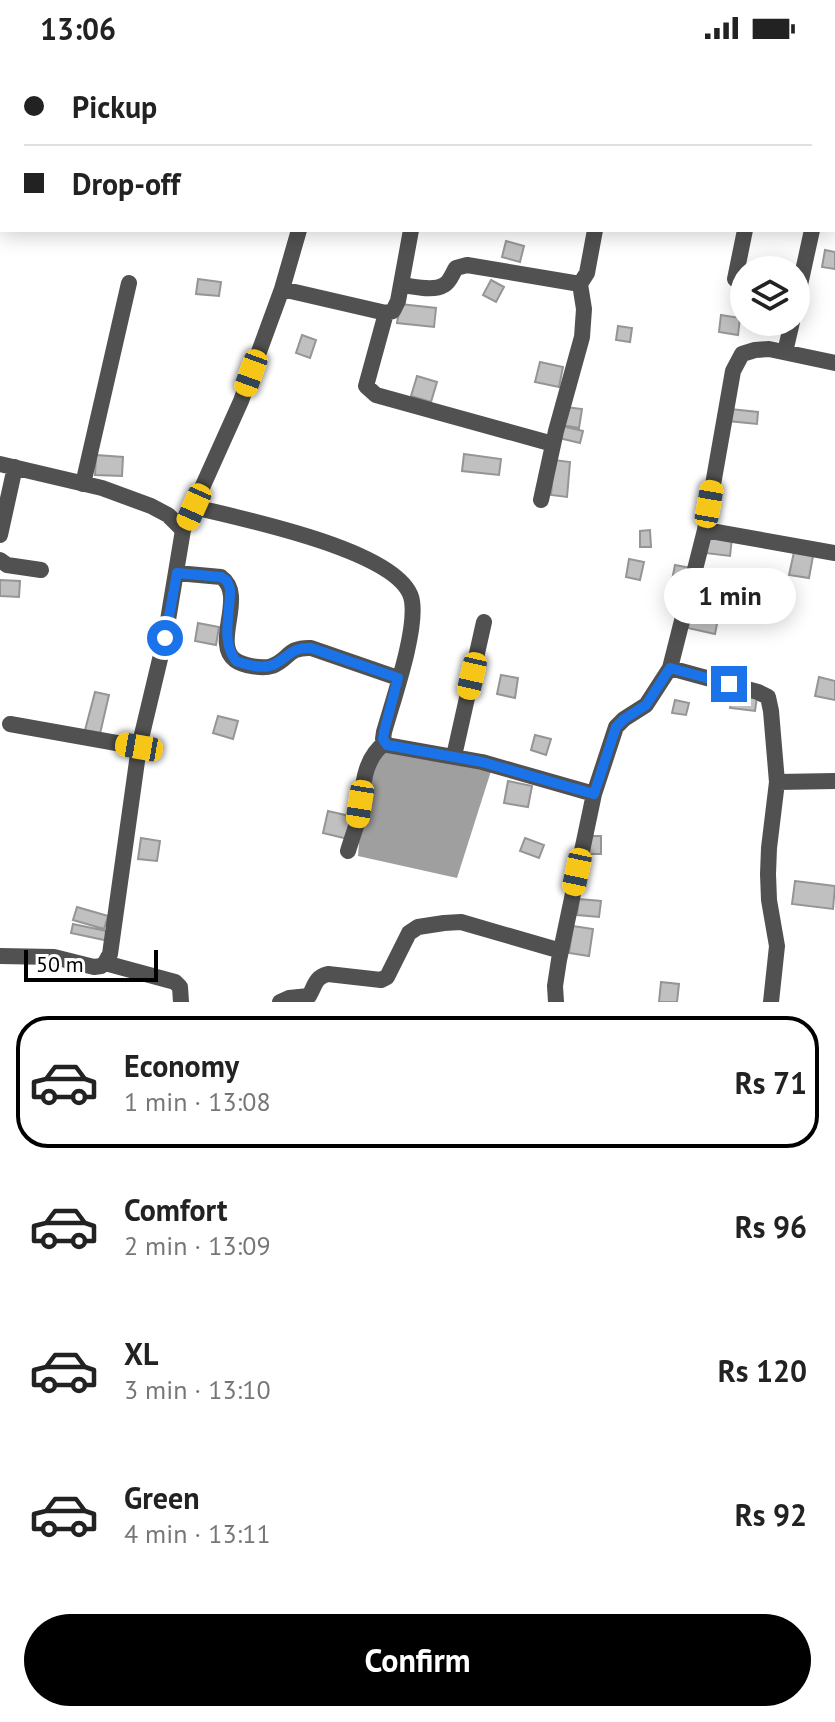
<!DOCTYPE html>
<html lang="en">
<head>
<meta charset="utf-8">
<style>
	:root { --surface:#fff; --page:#f2f2f2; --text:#222; --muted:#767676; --line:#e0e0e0; --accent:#000 }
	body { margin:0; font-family:"PT Sans",sans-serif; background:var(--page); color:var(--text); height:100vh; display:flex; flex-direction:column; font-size:30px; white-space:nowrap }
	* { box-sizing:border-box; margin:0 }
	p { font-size:26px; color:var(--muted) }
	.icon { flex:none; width:44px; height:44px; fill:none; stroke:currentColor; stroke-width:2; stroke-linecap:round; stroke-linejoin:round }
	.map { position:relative; height:946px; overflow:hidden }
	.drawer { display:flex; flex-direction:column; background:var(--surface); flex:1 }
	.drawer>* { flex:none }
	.hud { position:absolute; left:0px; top:0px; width:836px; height:176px; box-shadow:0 4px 20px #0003; display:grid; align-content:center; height:176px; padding:0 24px; background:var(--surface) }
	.controls { position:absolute; left:730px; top:200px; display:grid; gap:16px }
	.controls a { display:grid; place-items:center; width:80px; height:80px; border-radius:50%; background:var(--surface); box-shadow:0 4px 20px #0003; font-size:40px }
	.scale { position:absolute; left:24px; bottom:20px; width:134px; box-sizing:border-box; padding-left:8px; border:4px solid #000; border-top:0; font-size:22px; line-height:28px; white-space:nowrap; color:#000; -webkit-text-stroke:6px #fff; paint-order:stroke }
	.end { position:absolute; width:36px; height:36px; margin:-18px; border:10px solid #1a73e8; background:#fff; box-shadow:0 0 0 4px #fff }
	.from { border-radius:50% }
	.bubble { position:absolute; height:56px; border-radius:28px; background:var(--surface); box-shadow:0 4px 20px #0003; font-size:26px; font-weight:700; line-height:56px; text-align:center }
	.car { position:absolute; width:24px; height:48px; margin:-24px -12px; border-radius:10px; box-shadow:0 0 6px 2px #0007; background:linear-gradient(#f5c518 24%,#345 0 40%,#f5c518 0 76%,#345 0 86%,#f5c518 0) }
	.hud b { display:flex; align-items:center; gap:28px; height:76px; font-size:30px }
	.hud b+b { border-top:2px solid var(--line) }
	.hud i { width:20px; height:20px; background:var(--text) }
	ul { padding:14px 0 0; list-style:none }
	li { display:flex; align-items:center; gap:24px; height:132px; margin:0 16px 12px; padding:0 8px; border:4px solid transparent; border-radius:32px }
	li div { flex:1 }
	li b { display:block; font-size:30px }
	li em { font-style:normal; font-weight:700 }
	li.selected { border-color:var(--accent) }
	li>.icon { width:72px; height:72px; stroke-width:1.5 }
	.cta { display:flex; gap:16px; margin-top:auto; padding:16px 24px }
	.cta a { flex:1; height:92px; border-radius:48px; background:var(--accent); color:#fff; font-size:32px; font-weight:700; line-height:92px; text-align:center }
	.status { display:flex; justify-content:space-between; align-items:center; height:56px; padding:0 40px; background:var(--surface); direction:ltr }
	.status svg { height:22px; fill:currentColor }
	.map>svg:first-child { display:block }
	.water { fill:#9f9f9f }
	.building { fill:#c0c0c0; stroke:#959595; stroke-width:2 }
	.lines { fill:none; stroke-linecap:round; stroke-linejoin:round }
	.minor { stroke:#515151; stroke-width:16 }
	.route { stroke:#1a73e8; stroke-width:10 }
</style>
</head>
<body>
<div class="status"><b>13:06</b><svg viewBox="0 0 49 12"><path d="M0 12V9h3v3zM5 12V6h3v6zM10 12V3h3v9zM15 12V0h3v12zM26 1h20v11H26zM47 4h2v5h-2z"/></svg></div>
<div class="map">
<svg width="835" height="946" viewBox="0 0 835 946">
	<rect width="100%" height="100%" fill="#fff"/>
	<!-- water -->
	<path class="water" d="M383,694L492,712L457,822L358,800L364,720Z"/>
	<!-- building -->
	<path class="building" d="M506,185L524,190L520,206L502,201Z
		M825,194L835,196V213L822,211Z
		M198,223L221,226L219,240L196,238Z
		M491,224L504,231L496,246L483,239Z
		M400,248L436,252L434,271L397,267Z
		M721,259L740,262L738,279L719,276Z
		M618,270L632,272L630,286L616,284Z
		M302,279L316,284L310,302L296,297Z
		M540,306L563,311L559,331L535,326Z
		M417,320L437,326L431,346L411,340Z
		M566,351L582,353L579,372L562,369Z
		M730,353L758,356L757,368L728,365Z
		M562,370L583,375L580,387L559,382Z
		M464,398L501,403L499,419L462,415Z
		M96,399L123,401L122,420L95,419Z
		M554,404L570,406L567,441L551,439Z
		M650,474L651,491H640V475Z
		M708,479L732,482L730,500L705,497Z
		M794,496L813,500L809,522L789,519Z
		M629,503L644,506L640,524L626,521Z
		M675,509L691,512L685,537L670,534Z
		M0,524L20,525L19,541L0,540Z
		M694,542L721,548L715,578L688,572Z
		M198,567L219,571L216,589L195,585Z
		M501,619L518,622L515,642L497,638Z
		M819,621L835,625V644L815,640Z
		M95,636L109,639L99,682L84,678Z
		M732,638L757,641L755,655L730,652Z
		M675,644L689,647L686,659L672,657Z
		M218,660L238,665L233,683L213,677Z
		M535,679L551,683L546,699L531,694Z
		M508,725L532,730L528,751L504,747Z
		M328,755L354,761L348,783L323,777Z
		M590,780H601V798H589Z
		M141,782L160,785L157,805L138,803Z
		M525,782L544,789L539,802L520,795Z
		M795,825L835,830L833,853L792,848Z
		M579,843L601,845L599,861L577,859Z
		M77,851L108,860L104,873L73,864Z
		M73,868L111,876L109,885L71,877Z
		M573,870L593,873L589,900L569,897Z
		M661,926L679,928L677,946H659Z"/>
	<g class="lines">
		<!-- minor -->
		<path class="minor" d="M14,0L20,2
			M329,0L334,2
			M718,0L727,2
			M817,0L818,2
			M137,2L138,0
			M447,2V0
			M648,2L649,0
			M834,12L835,13
			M834,74L835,69
			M0,75H2
			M735,223L745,174
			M401,229C413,230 433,236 444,229C450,226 452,218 456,212L467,209L580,228L587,217L595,174
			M282,233L386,257L393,255L398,245L411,174
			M796,247L812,174
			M386,257L366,330L376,339L553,388
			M785,296L792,266
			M0,408L102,432L151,450L168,459L183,474L165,582L139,691L110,898L105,907L101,910L94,911L54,901L0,900
			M83,428L129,227
			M541,444L556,375L582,281L584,253L580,228
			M194,451C238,462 405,495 412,545C417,576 393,644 384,676L383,683L387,689L482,706L594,738
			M183,474L241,345L282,233L299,174
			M705,474L835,497
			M0,479L15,411
			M0,504L7,509L41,514
			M177,517L221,521C247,539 212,587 235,604C243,610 263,613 272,610C290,603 287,591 311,592L398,622
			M670,612L758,636L768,641L771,655L777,726
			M10,668L139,691
			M454,700L484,566
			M348,795C351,785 355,774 358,764C363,738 361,704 385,687
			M105,907L175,926L180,931L181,946
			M280,946L289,942L309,940C315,930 315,921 328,918L381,924L387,921L409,877L418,871L444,867L461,866L561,895
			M556,946L555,930L559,904L594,738L616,671L624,663L646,649L670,612L705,474L733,315L742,298L755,294L769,293L835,307
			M771,946L777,890L769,844L768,818L769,792L777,726L835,725"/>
	</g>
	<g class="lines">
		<!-- route -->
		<path class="route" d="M165,582L177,517L221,521L227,525L230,533C231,556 220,585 236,605C248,609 264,614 275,608C291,599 292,591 311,592L398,622L384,676L383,683L387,689L482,706L594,738L616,671L624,663L646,649L670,612L729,628"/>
	</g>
</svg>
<div class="controls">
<a><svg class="icon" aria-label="layers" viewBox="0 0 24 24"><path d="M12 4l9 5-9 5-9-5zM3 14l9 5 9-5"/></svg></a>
</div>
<div class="scale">50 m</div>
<i class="end from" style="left:165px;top:582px"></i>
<i class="end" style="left:729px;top:628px"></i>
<div class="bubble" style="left:664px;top:512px;width:132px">1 min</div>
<i class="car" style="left:251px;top:317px;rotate:200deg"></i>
<i class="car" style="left:709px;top:448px;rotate:10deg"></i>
<i class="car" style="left:194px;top:451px;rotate:204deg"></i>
<i class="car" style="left:472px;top:620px;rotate:193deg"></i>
<i class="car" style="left:139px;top:691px;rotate:280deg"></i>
<i class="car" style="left:360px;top:748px;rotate:189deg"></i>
<i class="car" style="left:577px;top:816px;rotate:192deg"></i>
<div class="hud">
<b><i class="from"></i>Pickup</b>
<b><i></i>Drop-off</b>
</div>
</div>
<section class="drawer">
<ul>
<li class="selected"><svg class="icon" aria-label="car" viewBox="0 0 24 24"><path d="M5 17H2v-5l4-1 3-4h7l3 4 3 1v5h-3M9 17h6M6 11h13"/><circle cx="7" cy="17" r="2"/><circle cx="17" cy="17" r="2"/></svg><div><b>Economy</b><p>1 min · 13:08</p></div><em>Rs 71</em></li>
<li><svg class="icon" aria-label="car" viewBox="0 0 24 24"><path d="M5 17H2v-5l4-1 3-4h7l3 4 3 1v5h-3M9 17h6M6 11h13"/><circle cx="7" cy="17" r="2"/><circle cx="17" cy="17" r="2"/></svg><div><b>Comfort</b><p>2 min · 13:09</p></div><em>Rs 96</em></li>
<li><svg class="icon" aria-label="car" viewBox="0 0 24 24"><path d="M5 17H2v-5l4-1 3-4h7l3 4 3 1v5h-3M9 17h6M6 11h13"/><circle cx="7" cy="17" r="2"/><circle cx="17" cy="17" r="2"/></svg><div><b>XL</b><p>3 min · 13:10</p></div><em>Rs 120</em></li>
<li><svg class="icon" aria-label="car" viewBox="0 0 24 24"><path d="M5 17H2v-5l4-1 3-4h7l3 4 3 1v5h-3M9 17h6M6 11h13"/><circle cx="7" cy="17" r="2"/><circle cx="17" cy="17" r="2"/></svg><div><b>Green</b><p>4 min · 13:11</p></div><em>Rs 92</em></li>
</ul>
<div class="cta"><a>Confirm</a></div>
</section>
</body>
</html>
